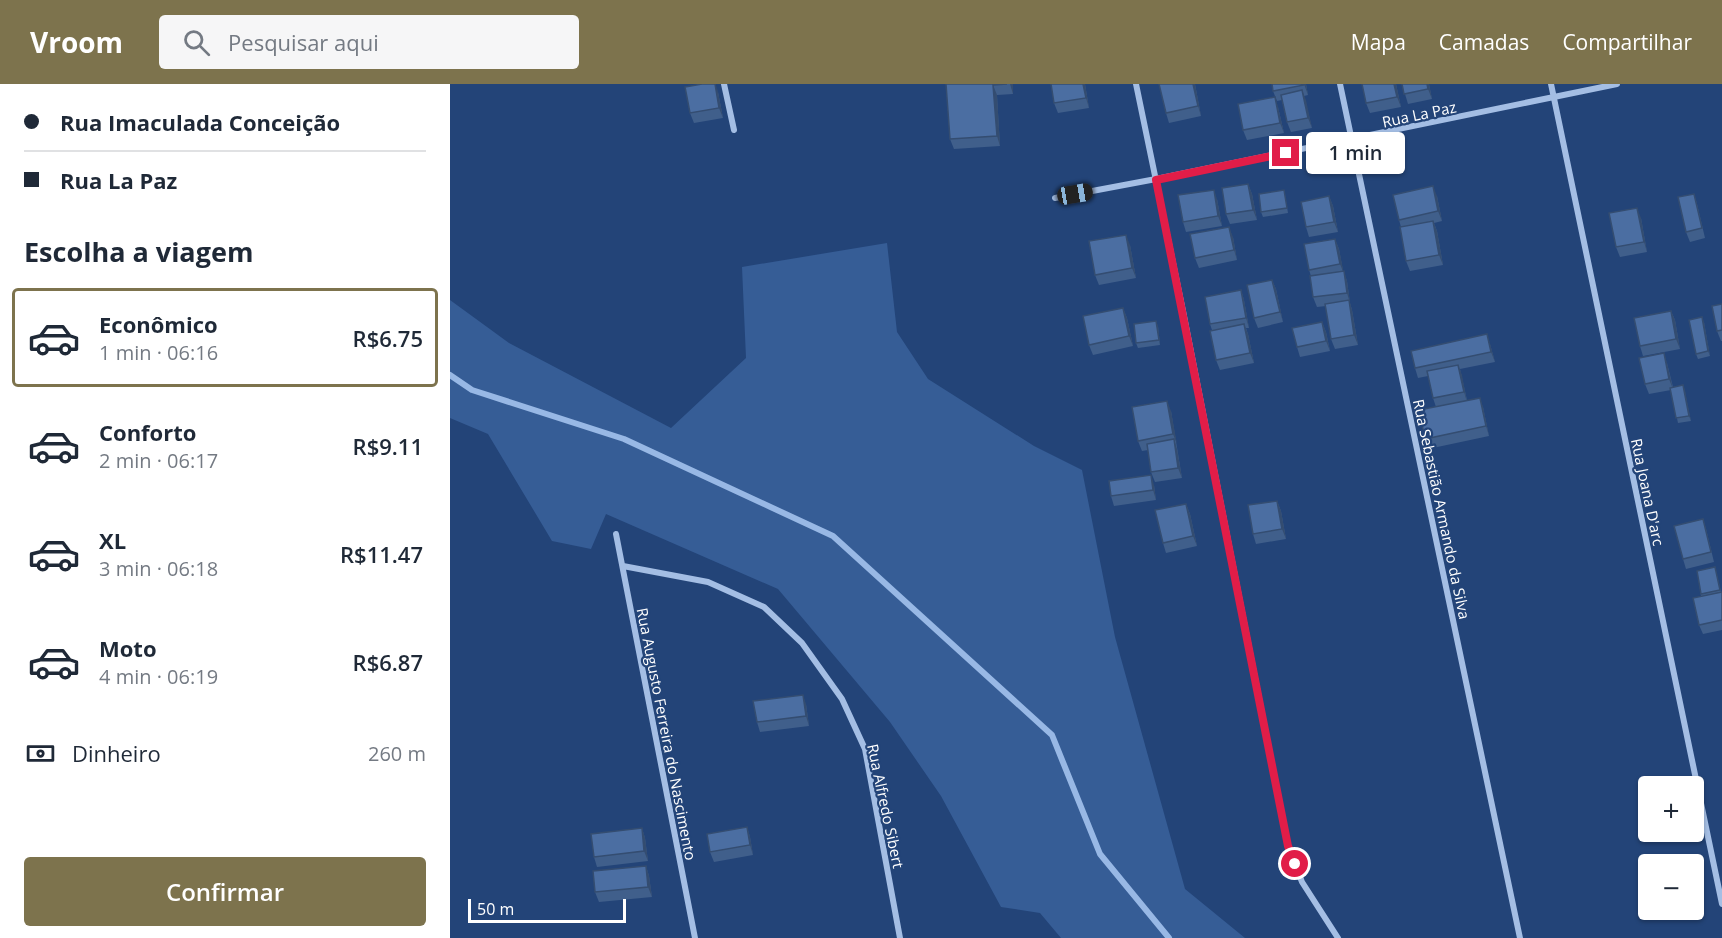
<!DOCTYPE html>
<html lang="pt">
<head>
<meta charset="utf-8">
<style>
	:root { --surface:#fff; --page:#f6f6f7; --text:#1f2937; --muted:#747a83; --line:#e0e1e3; --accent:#7d734d }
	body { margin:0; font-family:"Open Sans",sans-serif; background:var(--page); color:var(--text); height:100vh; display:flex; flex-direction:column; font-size:22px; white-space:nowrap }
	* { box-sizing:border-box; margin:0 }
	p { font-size:20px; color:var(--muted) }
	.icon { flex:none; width:33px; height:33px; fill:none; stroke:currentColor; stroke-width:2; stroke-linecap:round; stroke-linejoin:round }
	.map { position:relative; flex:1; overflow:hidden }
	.drawer { display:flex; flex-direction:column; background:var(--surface); width:450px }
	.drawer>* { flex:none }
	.hud { display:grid; align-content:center; height:132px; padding:0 24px; background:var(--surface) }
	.tools { position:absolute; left:1188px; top:692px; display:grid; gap:12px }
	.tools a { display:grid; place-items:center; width:66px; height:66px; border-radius:6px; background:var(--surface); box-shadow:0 2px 4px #0004; font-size:30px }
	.scale { position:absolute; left:18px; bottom:15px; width:158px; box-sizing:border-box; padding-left:6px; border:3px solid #fff; border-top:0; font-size:16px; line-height:21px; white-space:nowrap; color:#fff; -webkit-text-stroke:4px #234478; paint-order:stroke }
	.end { position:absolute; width:27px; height:27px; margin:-14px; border:8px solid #e11d48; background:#fff; box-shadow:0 0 0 3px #fff }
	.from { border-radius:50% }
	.bubble { position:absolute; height:42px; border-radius:6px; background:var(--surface); box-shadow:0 2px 4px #0004; font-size:20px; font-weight:600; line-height:42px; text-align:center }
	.car { position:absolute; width:18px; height:36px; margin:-18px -9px; border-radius:8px; box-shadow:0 0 4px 2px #0007; background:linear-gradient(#222 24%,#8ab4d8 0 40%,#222 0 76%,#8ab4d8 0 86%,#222 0) }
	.hud b { display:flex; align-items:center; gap:21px; height:57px; font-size:22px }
	.hud b+b { border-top:2px solid var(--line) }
	.hud i { width:15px; height:15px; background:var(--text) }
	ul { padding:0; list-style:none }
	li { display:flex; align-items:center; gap:18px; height:99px; margin:0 12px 9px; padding:0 12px; border:3px solid transparent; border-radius:6px }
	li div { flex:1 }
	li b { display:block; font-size:22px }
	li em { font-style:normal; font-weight:600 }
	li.current { border-color:var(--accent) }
	li>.icon { width:54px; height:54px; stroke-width:1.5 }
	h2 { padding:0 24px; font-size:27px; line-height:72px }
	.pay { display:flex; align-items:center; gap:15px; height:66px; padding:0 24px; font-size:22px }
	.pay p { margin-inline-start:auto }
	.button { display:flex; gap:12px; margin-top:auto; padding:12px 24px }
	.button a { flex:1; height:69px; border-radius:6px; background:var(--accent); color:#fff; font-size:24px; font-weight:600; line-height:69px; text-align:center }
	header { display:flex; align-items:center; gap:36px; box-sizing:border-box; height:84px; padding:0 30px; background:var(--accent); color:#fff }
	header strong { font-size:28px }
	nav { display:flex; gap:33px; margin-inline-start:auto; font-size:21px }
	.search { width:420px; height:54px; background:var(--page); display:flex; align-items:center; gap:15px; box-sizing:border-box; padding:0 21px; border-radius:6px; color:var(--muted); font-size:22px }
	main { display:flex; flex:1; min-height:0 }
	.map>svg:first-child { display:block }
	.green { fill:#365d96 }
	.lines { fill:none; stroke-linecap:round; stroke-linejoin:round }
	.stream { stroke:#98b8e5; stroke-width:6 }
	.minor { stroke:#a4bee4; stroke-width:6 }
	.wall { fill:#405f8b }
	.shaded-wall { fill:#344d71 }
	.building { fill:#4b6ea2; stroke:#344d71; stroke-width:1.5 }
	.route { stroke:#e11d48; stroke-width:8 }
	.labels { text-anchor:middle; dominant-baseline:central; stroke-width:4.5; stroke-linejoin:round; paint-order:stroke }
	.street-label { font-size:15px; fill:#fff; stroke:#234478 }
</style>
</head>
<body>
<header>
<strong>Vroom</strong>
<div class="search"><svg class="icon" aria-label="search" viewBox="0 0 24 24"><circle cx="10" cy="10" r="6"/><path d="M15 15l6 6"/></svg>Pesquisar aqui</div>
<nav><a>Mapa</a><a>Camadas</a><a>Compartilhar</a></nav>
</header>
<main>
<section class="drawer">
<div class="hud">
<b><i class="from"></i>Rua Imaculada Conceição</b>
<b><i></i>Rua La Paz</b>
</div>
<h2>Escolha a viagem</h2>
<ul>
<li class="current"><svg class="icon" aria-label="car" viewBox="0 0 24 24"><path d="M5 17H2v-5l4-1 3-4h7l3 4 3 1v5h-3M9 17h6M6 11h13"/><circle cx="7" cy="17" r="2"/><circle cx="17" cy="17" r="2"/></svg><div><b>Econômico</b><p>1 min · 06:16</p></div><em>R$6.75</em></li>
<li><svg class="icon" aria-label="car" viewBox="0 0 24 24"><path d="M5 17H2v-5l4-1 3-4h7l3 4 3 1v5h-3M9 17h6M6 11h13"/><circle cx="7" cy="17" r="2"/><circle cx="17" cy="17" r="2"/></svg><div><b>Conforto</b><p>2 min · 06:17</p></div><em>R$9.11</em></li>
<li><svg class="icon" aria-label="car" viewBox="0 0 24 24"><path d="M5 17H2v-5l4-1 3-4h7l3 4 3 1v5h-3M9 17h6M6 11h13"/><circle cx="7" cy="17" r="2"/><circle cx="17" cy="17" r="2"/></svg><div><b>XL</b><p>3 min · 06:18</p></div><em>R$11.47</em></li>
<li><svg class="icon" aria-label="car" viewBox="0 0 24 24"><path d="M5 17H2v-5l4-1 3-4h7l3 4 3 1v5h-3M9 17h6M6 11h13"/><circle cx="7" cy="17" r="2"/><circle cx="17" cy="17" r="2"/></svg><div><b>Moto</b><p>4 min · 06:19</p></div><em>R$6.87</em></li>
</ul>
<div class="pay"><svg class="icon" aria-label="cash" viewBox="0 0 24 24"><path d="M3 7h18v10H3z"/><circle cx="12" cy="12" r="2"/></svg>Dinheiro<p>260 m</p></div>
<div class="button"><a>Confirmar</a></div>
</section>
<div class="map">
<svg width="1272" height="854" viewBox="0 0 1272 854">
	<rect width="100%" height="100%" fill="#234478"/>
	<!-- green -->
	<path class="green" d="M437,159L447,248L478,295L584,362L632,386L665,553L735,805L795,854H611L590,829L551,823L491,712L440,638L328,505L156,430L141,465L102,457L38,350L0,334V216L59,259L221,344L296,274L292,183Z"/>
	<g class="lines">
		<!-- stream -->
		<path class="stream" d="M0,291L22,306L174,355L383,452L602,651L650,770L719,854"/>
		<!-- minor -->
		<path class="minor" d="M274,0L284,46
			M686,0L733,227L838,762L852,798L888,854
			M890,0L1070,854
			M1101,0L1272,820
			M605,114L706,95L1167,0
			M166,450L245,854
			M173,482L258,498L314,523L352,559L392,615L415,665L450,854"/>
	</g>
	<!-- wall -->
	<path class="wall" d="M496,0H563V10L547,11L550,62L504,65L500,55Z
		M601,0H635L639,24L608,29L604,19Z
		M745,0L751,32L719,39L716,29Z
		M856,0L858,11L854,12L862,44L841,48L837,38L832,16L827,17L823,7Z
		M912,0H946L951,23L920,29L916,19Z
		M952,0H979L982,15L958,20Z
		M268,8L273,34L244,39L240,29Z
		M828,23L834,49L797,56L793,46Z
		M798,100L802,110L807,136L780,140L776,130Z
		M834,106L835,111L838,129L813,133L811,128Z
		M1244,110L1247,120L1255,154L1240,158L1236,148Z
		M879,112L883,122L888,148L859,153L856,143Z
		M987,112L992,137L984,139L987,147L993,181L960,187L956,177L951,143L949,136Z
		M767,115L772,142L736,148L733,138Z
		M1191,134L1197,168L1170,173L1166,163Z
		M783,153L787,176L749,184L745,174Z
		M885,155L889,165L893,187L897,197L900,219L902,226L908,261L885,265L881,255L876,222L867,223L863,213L861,192L859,186Z
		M680,161L686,194L649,201L645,191Z
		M822,196L826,205L833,238L808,244L804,234Z
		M791,206L794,216L799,244H796L798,250L804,279L770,286L766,276L762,246L760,240Z
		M1272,220V257H1271L1267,247Z
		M673,224L677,234L683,262L643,271L639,261Z
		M1221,227L1225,236L1230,265L1193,272L1190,262Z
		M872,238L876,248L880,267L850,273L847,263Z
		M1254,238L1260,272L1248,275L1246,270Z
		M708,242L710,261L688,264L686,259Z
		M1040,260L1045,278L1010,285L1017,316L1033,323L1039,352L978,365L975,355L986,323L983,314L978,292L968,294L965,284Z
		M1217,279L1223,303L1233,301L1241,337L1228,339L1221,306L1199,310L1195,300Z
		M721,327L732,394L705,398L701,388L698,366L692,367L688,357Z
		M704,401L706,416L664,422L661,412Z
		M827,417L831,427L836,455L806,460L803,450Z
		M736,420L740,430L747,462L716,469L713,459Z
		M1253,435L1256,445L1264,478L1236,485L1233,475Z
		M1265,483L1271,508H1272V546L1253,550L1249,541L1251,512L1247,487Z
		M356,620L359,642L310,648L307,638Z
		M297,743L300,753L303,771L264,778L260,768Z
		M192,744L195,754L198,777L147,783L144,773Z
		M196,782L199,792L202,813L149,818L145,808Z"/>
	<!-- shaded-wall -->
	<path class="shaded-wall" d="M266,0L268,8L273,34L269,24Z
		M560,0H563V10Z
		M633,0H635L639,24L636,14Z
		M743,0H745L751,32L748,22Z
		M854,0H856L858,11Z
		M944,0H946L951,23L947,13Z
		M977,0H979L982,15L978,5Z
		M543,1L547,11L550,62L547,52Z
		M852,6L856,16L862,44L858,34Z
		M825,13L828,23L834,49L830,39Z
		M798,100L802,110L807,136L803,126Z
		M983,102L987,112L992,137L988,127Z
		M764,106L767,115L772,142L768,132Z
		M879,112L883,122L888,148L884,138Z
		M1187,124L1191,134L1197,168L1194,158Z
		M983,137L987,147L993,181L989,171Z
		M779,143L783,153L787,176L784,166Z
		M676,151L680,161L686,194L682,184Z
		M885,155L889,165L894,190L890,180Z
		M894,187L897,197L900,219L897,209Z
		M822,196L826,205L833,238L830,228Z
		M791,206L794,216L799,244L796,234Z
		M899,216L902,226L908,261L904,251Z
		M673,224L677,234L683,262L679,252Z
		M1221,227L1225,236L1230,265L1226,255Z
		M1252,233L1254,238L1260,272L1258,267Z
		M706,237L708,242L710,261L709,256Z
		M872,238L876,248L880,267L876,257Z
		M794,240L798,250L804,279L800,269Z
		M1037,250L1040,260L1045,278L1041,268Z
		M1214,269L1217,279L1223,305L1219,295Z
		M1008,281L1012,291L1017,318L1014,308Z
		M1233,301L1235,306L1241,337L1239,332Z
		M1030,314L1033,323L1039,352L1036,342Z
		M717,317L721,327L727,360L723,350Z
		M724,355L727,365L732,394L728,384Z
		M701,391L704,401L706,416L703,406Z
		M827,417L831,427L836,455L832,445Z
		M736,420L740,430L747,462L743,452Z
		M353,611L356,620L359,642L356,632Z
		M297,743L300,753L303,771L300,761Z
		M192,744L195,754L198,777L194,767Z
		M196,782L199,792L202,813L198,803Z"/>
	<!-- building -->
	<path class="building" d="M252,0H265L269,24L240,29L235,3Z
		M496,0H557L543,1L547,52L500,55Z
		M601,0H633L636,14L604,19Z
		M709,0H743L748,22L716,29Z
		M822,0H854V1L823,7Z
		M912,0H944L947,13L916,19Z
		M952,0H977L978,5L954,10Z
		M852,6L858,34L837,38L831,11Z
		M825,13L830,39L793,46L788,20Z
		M798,100L803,126L776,130L772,104Z
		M983,102L988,127L949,136L943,111Z
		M764,106L768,132L733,138L728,111Z
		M834,106L837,124L811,128L809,110Z
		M1244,110L1252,144L1236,148L1228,113Z
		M879,112L884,138L856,143L851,118Z
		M1187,124L1194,158L1166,163L1159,129Z
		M983,137L989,171L956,177L950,143Z
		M779,143L784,166L745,174L740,150Z
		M676,151L682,184L645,191L639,157Z
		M885,155L890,180L859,186L854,160Z
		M894,187L897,209L863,213L860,192Z
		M822,196L830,228L804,234L797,201Z
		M791,206L796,234L760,240L755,213Z
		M899,216L904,251L881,255L875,220Z
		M1272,220V246L1267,247L1262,222Z
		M673,224L679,252L639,261L633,232Z
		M1221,227L1226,255L1190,262L1184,234Z
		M1252,233L1258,267L1246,270L1239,236Z
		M706,237L709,256L686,259L684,240Z
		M872,238L876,257L847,263L842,244Z
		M794,240L800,269L766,276L760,247Z
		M1037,250L1041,268L965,284L961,267Z
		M1214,269L1219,295L1195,300L1189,274Z
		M1008,281L1014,308L983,314L977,287Z
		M1233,301L1239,332L1226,334L1220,304Z
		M1030,314L1036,342L975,355L969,326Z
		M717,317L723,350L688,357L682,323Z
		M724,355L728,384L701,388L697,360Z
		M701,391L703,406L661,412L659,397Z
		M827,417L832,445L803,450L798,421Z
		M736,420L743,452L713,459L705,426Z
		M1253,435L1261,468L1233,475L1224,442Z
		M1265,483L1270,506L1251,510L1247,487Z
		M1272,508V536L1249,541L1243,514Z
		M353,611L356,632L307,638L303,617Z
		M297,743L300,761L260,768L257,750Z
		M192,744L194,767L144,773L141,750Z
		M196,782L198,803L145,808L143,787Z"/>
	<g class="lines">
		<!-- route -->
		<path class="route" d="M836,69L706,96L838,762L845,780"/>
	</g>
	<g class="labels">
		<!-- street labels -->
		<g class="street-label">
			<text transform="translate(969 30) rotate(-12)">Rua La Paz</text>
			<text transform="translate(1198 408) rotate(78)">Rua Joana D'arc</text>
			<text transform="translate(992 425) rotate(78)">Rua Sebastião Armando da Silva</text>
			<text transform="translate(217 650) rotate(79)">Rua Augusto Ferreira do Nascimento</text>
			<text transform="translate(436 722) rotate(78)">Rua Alfredo Sibert</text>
		</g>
	</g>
</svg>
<div class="tools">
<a>+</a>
<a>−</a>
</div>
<div class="scale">50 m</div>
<i class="end from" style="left:845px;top:780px"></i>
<i class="end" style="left:836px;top:69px"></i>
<div class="bubble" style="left:856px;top:48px;width:99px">1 min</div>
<i class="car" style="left:625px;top:110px;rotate:80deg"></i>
</div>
</main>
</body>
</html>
